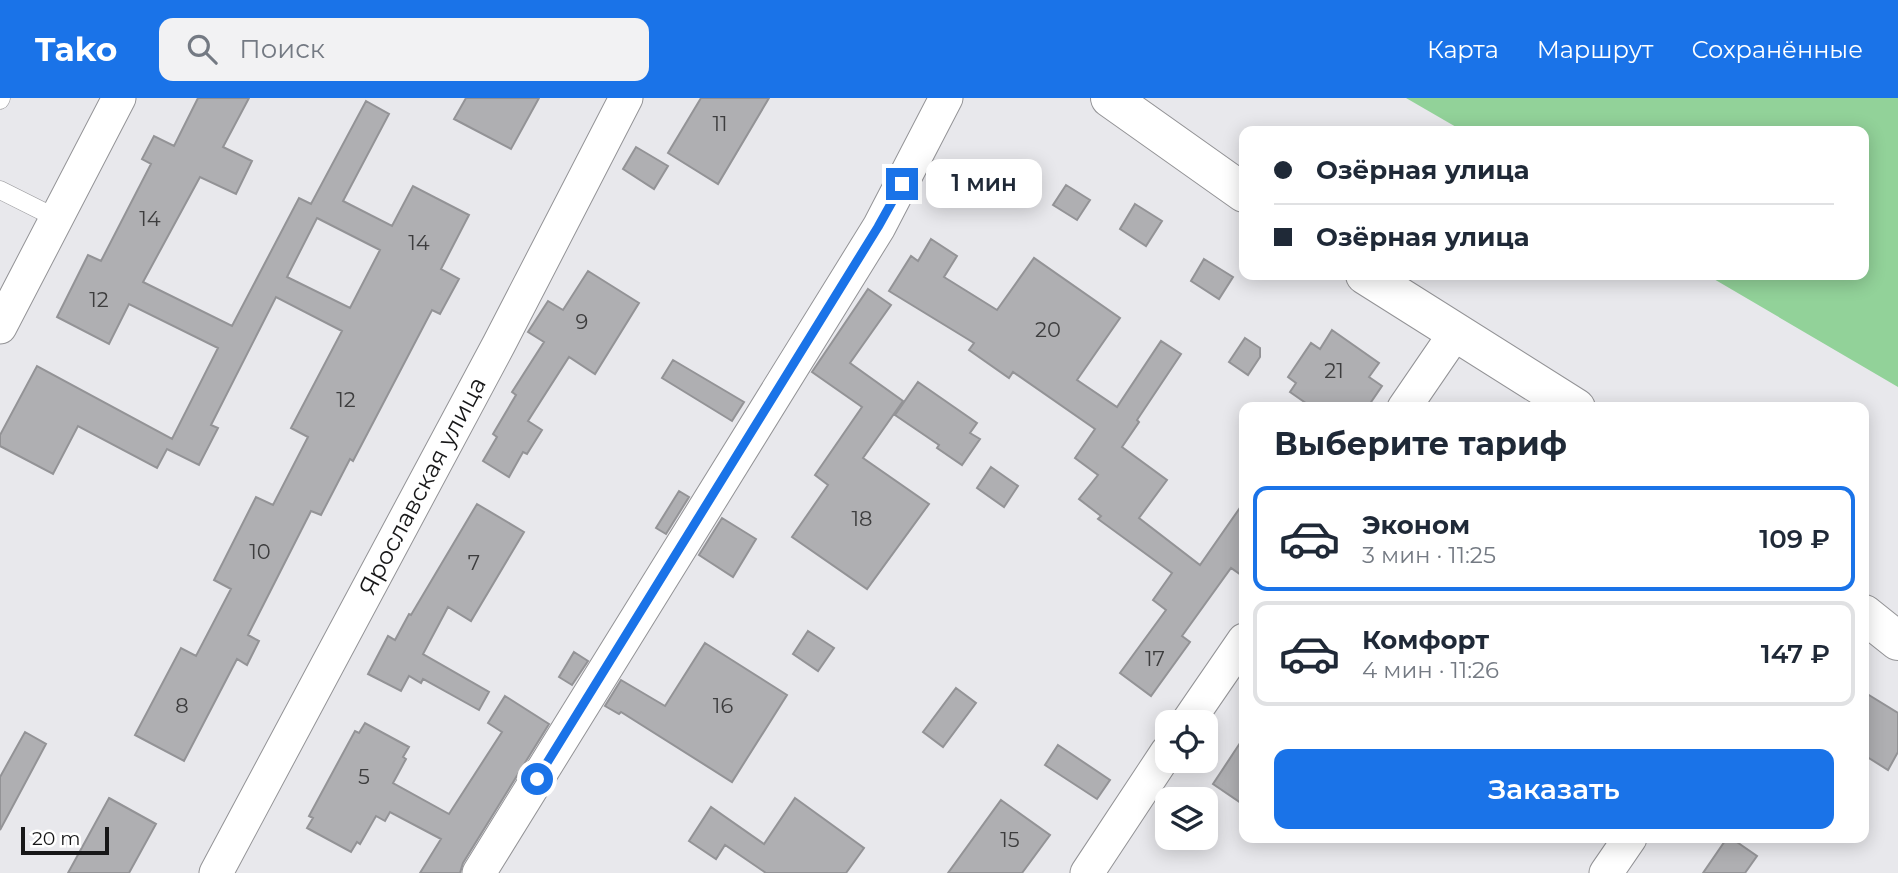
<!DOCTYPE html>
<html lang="ru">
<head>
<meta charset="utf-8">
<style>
	:root { --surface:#fff; --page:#f2f2f3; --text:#1f2937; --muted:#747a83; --line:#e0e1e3; --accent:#1a73e8 }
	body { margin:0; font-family:Montserrat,sans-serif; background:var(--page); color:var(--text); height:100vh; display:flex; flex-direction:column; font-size:26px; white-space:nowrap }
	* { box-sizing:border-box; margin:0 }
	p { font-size:23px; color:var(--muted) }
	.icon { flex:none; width:38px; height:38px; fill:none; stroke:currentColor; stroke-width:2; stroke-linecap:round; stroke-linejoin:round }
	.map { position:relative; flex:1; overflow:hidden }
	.sheet { position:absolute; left:1239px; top:304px; width:630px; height:441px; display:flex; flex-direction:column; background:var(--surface); border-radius:14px; box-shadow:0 4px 18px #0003 }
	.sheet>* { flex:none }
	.banner { position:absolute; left:1239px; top:28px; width:630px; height:154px; border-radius:14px; box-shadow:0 4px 18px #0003; display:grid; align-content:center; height:154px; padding:0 35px; background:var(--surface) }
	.tools { position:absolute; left:1155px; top:612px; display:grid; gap:14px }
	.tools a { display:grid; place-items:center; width:63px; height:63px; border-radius:14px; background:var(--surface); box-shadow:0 4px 18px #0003; font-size:35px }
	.scale { position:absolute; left:21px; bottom:18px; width:88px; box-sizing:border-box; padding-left:7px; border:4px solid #171718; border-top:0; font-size:19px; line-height:24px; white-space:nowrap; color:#171718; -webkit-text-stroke:5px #fff; paint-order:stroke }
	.end { position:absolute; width:32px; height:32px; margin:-16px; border:9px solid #1a73e8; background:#fff; box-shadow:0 0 0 4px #fff }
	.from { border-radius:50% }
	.bubble { position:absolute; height:49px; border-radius:14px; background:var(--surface); box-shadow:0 4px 18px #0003; font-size:23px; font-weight:600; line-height:49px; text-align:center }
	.banner b { display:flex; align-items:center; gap:24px; height:66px; font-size:26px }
	.banner b+b { border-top:2px solid var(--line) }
	.banner i { width:18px; height:18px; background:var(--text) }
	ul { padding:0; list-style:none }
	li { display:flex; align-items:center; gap:21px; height:105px; margin:0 14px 10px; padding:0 21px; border:4px solid var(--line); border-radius:14px }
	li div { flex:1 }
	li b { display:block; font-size:26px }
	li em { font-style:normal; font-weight:600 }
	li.selected { border-color:var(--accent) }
	li>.icon { width:63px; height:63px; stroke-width:1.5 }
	h2 { padding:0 35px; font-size:32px; line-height:84px }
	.button { display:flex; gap:14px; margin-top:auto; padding:14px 35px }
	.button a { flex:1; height:80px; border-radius:14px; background:var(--accent); color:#fff; font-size:28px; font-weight:600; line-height:80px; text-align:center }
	header { display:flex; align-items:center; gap:42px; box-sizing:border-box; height:98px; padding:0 35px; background:var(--accent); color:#fff }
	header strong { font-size:33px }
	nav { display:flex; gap:38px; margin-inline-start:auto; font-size:24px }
	.search { width:490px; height:63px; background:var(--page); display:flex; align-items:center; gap:18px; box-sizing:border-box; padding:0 24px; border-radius:14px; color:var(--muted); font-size:26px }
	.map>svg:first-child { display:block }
	.green { fill:#92d299 }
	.building { fill:#afafb2; stroke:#939396; stroke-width:2; fill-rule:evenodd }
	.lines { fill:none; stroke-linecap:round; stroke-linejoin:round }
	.lane-casing { stroke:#939396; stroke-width:19 }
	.street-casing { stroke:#939396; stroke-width:35 }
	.secondary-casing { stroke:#939396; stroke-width:40 }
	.lane { stroke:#fff; stroke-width:18 }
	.street { stroke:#fff; stroke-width:33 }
	.secondary { stroke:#fff; stroke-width:38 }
	.route { stroke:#1a73e8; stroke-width:9 }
	.labels { text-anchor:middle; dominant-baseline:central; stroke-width:7; stroke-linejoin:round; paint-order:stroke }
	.number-label { font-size:21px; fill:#3d3d3e }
	.street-label { font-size:24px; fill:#171718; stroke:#fff }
</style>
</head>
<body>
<header>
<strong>Tako</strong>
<div class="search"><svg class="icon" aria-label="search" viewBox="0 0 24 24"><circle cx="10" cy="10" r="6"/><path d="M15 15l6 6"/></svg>Поиск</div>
<nav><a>Карта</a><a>Маршрут</a><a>Сохранённые</a></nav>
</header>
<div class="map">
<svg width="1898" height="775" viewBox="0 0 1898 775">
	<rect width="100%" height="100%" fill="#e8e8ec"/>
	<!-- green -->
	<path class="green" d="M1406,0H1898V289L1707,177H1864V33H1463Z"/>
	<!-- building -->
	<path class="building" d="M198,0H249L223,49L252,63L236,96L200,79L143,184L232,228L299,100L311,106L366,3L389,16L343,103L392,128L413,88L469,117L441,171L459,181L440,216L432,212L353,363L350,361L321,417L311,413L248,537L259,543L247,567L237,561L184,663L135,637L181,550L196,558L231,491L214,482L256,399L273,407L308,339L291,330L342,233L276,199L211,327L218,330L199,367L167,351L157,370L78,328L53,376L0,348V337L37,268L172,341L218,250L129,206L109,246L57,219L88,157L101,163L151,66L142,61L154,38L174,48ZM317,120L380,152L350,210L287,179Z
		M466,0H539L511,51L454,21Z
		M701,0H769L718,86L668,55Z
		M636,49L668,68L654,91L623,71Z
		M1066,87L1090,102L1077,122L1053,107Z
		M1135,106L1162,123L1146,148L1120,131Z
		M931,141L957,158L944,179L997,212L1034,160L1120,220L1077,282L1117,309L1161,243L1181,256L1137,322L1139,324L1122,349L1167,382L1139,420L1200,467L1244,404V479L1231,470L1182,538L1190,544L1151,598L1120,575L1166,512L1153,502L1172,475L1098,421L1101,418L1079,401L1098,377L1075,360L1095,331L1013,274L1009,280L969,252L974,245L889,193L911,158L918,163Z
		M1204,161L1233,179L1219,201L1191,183Z
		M588,173L639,205L595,276L569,259L528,323L542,332L527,356L523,354L509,379L483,363L497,339L493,336L516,297L512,294L544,244L528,234L548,203L563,212Z
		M868,191L891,207L850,265L903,303L863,360L929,406L867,491L792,439L828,387L815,377L862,309L812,274Z
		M1332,232L1379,265L1369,279L1382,288L1367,310H1313L1290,294L1296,285L1288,279L1311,245L1320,251Z
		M1245,240L1260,250V259L1248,277L1229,264Z
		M673,262L744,304L732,323L662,280Z
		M918,284L977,325L970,335L980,341L962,367L937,350L939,347L895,317Z
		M991,369L1018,388L1004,409L977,390Z
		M679,393L689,399L666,436L656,430Z
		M477,406L524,434L471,523L448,509L423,556L489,594L479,612L423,581L421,585L409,578L401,593L368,576L388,538L395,542L409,516L411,517Z
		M722,420L756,441L733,479L699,457Z
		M808,533L834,550L818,573L793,556Z
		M705,545L787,597L732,684L621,614L619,616L605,608L621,582L665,608Z
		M574,554L588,563L572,587L559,579Z
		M956,590L976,605L943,649L923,634Z
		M1864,594L1898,615V654L1888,672L1864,657Z
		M505,598L549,626L463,765L460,775H420L441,741L390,714L385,723L376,718L360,746L357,744L351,754L307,730L313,720L309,718L355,633L359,635L365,625L409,649L403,659L406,661L393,685L449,716L502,634L488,625Z
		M25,634L46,646L0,732V679Z
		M1244,639V707L1213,686Z
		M1058,647L1110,682L1097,701L1045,667Z
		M109,700L156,726L129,775H68Z
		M795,700L864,750L846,775H766L725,747L716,761L689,743L711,709L764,746Z
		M1001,702L1050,737L1022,775H948Z
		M1727,740H1731L1757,758L1745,775H1703Z"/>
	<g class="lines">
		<!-- lane casing -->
		<g class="lane-casing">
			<path id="lane" d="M0,2L1,0
				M0,92L56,120"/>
		</g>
		<!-- street casing -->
		<g class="street-casing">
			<path id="street" d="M0,229L119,0
				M1404,310L1456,234
				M1187,625L1244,542
				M216,775L499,246L626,0
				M479,775L879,129L946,0
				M1087,775L1167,654
				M1606,775L1630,740"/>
		</g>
		<!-- secondary casing -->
		<g class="secondary-casing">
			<path id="secondary" d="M1110,0L1244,95
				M1365,177L1576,310
				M1864,516L1898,543"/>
		</g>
		<!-- lane -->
		<use href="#lane" class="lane"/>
		<!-- street -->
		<use href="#street" class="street"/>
		<!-- secondary -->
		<use href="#secondary" class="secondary"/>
	</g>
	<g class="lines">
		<!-- route -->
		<path class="route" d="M537,681L878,129L902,86"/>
	</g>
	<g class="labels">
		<!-- number labels -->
		<g class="number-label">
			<text x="720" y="25">11</text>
			<text x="150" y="120">14</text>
			<text x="419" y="144">14</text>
			<text x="99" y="201">12</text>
			<text x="582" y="223">9</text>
			<text x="1048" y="231">20</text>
			<text x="1334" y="272">21</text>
			<text x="346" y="301">12</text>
			<text x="862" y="420">18</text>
			<text x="260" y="453">10</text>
			<text x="474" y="464">7</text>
			<text x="1155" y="560">17</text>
			<text x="182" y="607">8</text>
			<text x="723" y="607">16</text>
			<text x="364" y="678">5</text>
			<text x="1010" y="741">15</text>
		</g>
		<!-- street labels -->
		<g class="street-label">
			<text transform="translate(422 388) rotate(-62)">Ярославская улица</text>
		</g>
	</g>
</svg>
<div class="tools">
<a><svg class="icon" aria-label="locate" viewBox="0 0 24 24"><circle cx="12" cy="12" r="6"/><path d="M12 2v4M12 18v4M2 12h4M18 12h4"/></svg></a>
<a><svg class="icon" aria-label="layers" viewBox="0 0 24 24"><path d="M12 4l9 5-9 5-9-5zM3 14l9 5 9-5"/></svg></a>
</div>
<div class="scale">20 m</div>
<i class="end from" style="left:537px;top:681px"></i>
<i class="end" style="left:902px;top:86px"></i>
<div class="bubble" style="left:926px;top:61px;width:116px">1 мин</div>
<div class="banner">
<b><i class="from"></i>Озёрная улица</b>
<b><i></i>Озёрная улица</b>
</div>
<section class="sheet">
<h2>Выберите тариф</h2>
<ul>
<li class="selected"><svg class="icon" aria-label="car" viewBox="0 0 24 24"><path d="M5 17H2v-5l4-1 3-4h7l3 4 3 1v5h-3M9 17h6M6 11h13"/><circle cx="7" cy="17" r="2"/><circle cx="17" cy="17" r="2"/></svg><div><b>Эконом</b><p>3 мин · 11:25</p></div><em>109 ₽</em></li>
<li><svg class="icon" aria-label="car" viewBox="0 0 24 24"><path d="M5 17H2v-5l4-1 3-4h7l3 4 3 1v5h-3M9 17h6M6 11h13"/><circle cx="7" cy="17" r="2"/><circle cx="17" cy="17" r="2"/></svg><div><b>Комфорт</b><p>4 мин · 11:26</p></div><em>147 ₽</em></li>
</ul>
<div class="button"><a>Заказать</a></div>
</section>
</div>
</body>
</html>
